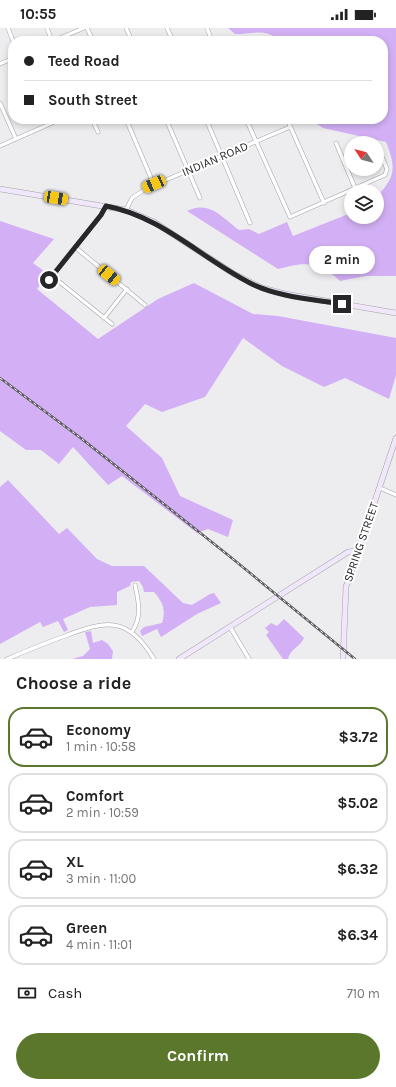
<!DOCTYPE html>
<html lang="en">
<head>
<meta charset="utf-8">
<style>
	:root { --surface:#fff; --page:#f2f2f2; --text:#222; --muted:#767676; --line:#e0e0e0; --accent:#5a772c }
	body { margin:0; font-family:Karla,sans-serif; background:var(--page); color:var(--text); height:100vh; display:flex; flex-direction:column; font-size:15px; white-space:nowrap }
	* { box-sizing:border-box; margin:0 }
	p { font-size:13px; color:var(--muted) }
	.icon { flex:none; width:22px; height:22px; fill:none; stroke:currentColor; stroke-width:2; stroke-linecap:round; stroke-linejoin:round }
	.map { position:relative; height:631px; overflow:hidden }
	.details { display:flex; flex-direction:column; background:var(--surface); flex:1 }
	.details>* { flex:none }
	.hud { position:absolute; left:8px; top:8px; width:380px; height:88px; border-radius:16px; box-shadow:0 2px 6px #0003; display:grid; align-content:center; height:88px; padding:0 16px; background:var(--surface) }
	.needle { width:26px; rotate:306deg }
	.tools { position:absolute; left:344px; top:108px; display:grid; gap:8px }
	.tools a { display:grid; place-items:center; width:40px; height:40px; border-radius:50%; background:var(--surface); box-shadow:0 2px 6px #0003; font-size:20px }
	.end { position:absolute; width:18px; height:18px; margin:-9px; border:5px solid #272628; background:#fff; box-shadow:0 0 0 2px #fff }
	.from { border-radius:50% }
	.bubble { position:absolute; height:28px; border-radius:14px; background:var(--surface); box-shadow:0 2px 6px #0003; font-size:13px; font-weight:700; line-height:28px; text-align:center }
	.car { position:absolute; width:12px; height:24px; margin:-12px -6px; border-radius:5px; box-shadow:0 0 3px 1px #0007; background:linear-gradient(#f5c518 24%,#345 0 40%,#f5c518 0 76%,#345 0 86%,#f5c518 0) }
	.hud b { display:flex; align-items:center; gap:14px; height:38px; font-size:15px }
	.hud b+b { border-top:1px solid var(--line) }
	.hud i { width:10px; height:10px; background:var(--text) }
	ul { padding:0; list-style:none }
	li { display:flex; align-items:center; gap:12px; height:60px; margin:0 8px 6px; padding:0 8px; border:2px solid var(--line); border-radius:16px }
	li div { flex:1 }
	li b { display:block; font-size:15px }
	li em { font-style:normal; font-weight:700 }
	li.on { border-color:var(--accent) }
	li>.icon { width:36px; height:36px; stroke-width:1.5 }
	h2 { padding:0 16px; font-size:18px; line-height:48px }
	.pay { display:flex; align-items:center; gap:10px; height:44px; padding:0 16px; font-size:15px }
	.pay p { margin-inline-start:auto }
	.button { display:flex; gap:8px; margin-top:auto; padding:8px 16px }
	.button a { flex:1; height:46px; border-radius:24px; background:var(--accent); color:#fff; font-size:16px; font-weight:700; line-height:46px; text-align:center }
	.status { display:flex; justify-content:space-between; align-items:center; height:28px; padding:0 20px; background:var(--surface); direction:ltr }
	.status svg { height:11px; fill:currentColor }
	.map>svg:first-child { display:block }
	.green { fill:#d3b0f5 }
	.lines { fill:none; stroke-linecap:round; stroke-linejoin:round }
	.minor-casing { stroke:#a3a2a5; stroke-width:4.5 }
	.secondary-casing { stroke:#a3a2a5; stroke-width:6 }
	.minor { stroke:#fff; stroke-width:3.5 }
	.secondary { stroke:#f1e7fb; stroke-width:5 }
	.rail-casing { stroke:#5c5b5e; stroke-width:2.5 }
	.rail { stroke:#fff; stroke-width:1; stroke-dasharray:3; stroke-linecap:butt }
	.route { stroke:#272628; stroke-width:5 }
	.labels { text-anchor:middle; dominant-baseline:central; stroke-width:4; stroke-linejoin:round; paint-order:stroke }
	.street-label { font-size:12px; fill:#272628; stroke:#fff }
</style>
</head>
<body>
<div class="status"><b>10:55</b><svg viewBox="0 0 49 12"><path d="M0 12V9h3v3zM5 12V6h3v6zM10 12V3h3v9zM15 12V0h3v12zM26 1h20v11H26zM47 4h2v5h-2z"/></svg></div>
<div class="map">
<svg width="396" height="631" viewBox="0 0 396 631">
	<rect width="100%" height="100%" fill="#edecef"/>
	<!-- green -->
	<path class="green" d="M228,0H396V248H366L340,253C318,232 305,234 278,241L187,183C210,172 222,190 239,202L249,201L259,206L287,194L293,208L351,185V189H377V168C396,149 396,139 386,114L323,100L309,91H383V13H279C267,0 251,6 235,6Z
		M0,193L54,211L33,235L48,246L37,261L98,311L158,271L194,255L253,286L278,288L396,310V347L389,371L345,350L324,359L282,338L243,310L205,369L162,384L145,376L126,398L162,430L180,468L233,492L228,509L208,501L197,505L122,448L108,457L73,419L59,436L41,422H26L0,403Z
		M8,452L59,506L67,500L97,531L112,538H144L183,575L192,577L210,566L214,565L221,575L197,586L161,609L157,601L142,608L140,603L144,599L162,595C166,582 163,574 154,564H144L143,559L139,553L131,554L130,558L117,564V577L90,579L63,591L68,602L64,604L58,593L43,599L40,594L0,616V459Z
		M284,591L304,610C300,619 290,621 288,631H283L266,607L269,604L265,600L271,595L277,598Z
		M91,603L93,615L102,612L108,616L113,623L112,631H72L83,628L90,621L85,604Z"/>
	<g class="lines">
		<!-- minor casing -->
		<g class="minor-casing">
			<path id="minor" d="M8,0L13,13
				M47,0L52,13
				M87,0L93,13
				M126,0L132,13
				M167,0L173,13
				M207,0L212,13
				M53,13L84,0
				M245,13L251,11L252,13
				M0,36L13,30
				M0,75L16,111
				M92,91L98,104
				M126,91L154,157
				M166,91L200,170
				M206,91L250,195
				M246,91L290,189L385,147L387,141L378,120
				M287,91L324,175
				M336,115L355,160
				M0,118L61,91
				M126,182L132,170L147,160L290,99
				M75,219L145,277
				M52,248L112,296
				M49,252L101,187L106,178
				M104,290L127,261
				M380,460L396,467
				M230,599L249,631
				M132,604C142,588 139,575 135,557
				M7,631C26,623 45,615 65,608C107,592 128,588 154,631"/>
		</g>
		<!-- secondary casing -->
		<g class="secondary-casing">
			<path id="secondary" d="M0,161L126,182L154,194L234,246L262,260L285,266L396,285
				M179,631L348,524L357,523
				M343,631L346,559L396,410"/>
		</g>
		<!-- minor -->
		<use href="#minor" class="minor"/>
		<!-- secondary -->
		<use href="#secondary" class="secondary"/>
		<!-- rail casing -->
		<g class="rail-casing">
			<path id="rail" d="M0,350L82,411L228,527L355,631"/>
		</g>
		<!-- rail -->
		<use href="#rail" class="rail"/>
	</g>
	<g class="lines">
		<!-- route -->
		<path class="route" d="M49,252L101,187L106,178C161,188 201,230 250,255C278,269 311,271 342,276"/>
	</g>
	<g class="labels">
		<!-- street labels -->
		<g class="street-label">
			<text transform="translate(215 131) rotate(-23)">INDIAN ROAD</text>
			<text transform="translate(361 514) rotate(-71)">SPRING STREET</text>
		</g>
	</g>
</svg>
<div class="tools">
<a><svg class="needle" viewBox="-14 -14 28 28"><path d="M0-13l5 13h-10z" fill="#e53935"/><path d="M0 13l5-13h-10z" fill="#767676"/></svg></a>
<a><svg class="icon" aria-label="layers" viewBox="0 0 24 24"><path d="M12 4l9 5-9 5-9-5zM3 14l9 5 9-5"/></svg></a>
</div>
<i class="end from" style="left:49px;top:252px"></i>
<i class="end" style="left:342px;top:276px"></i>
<div class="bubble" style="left:309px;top:218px;width:66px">2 min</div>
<i class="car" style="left:154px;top:156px;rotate:246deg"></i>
<i class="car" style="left:56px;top:170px;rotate:99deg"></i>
<i class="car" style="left:109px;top:247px;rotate:129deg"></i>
<div class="hud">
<b><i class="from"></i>Teed Road</b>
<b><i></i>South Street</b>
</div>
</div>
<section class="details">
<h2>Choose a ride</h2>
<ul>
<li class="on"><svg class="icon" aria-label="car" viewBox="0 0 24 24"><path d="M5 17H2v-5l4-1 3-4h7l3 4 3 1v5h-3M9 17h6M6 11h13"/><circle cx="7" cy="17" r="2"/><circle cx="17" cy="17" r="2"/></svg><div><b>Economy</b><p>1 min · 10:58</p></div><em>$3.72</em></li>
<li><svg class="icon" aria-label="car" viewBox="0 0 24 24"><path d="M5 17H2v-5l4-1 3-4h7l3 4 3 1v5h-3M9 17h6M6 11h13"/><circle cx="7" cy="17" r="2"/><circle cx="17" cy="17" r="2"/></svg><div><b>Comfort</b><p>2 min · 10:59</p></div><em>$5.02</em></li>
<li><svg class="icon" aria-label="car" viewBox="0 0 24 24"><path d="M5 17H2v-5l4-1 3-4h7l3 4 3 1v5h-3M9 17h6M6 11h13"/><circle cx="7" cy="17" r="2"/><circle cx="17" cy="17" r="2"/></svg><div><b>XL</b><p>3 min · 11:00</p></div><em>$6.32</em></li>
<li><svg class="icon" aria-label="car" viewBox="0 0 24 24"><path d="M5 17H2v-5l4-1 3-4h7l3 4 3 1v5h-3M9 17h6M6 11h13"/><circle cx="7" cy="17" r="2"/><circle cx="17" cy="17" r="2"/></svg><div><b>Green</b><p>4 min · 11:01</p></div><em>$6.34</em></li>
</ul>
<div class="pay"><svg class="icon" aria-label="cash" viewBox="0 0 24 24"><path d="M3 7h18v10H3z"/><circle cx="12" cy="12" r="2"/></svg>Cash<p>710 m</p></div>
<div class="button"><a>Confirm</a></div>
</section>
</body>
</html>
